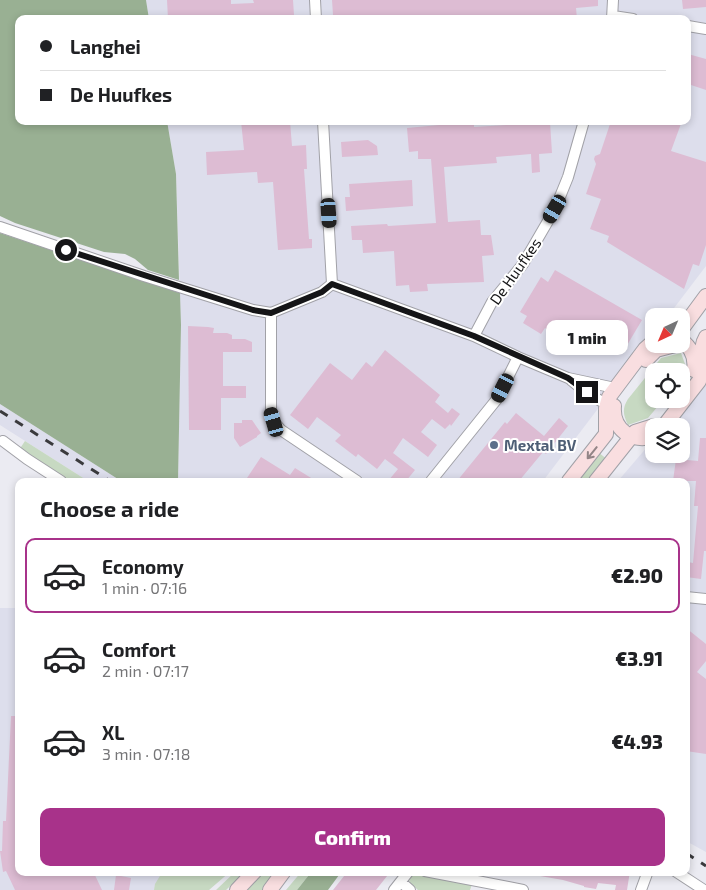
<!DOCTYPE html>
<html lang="en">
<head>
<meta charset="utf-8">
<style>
	:root { --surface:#fff; --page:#f2f2f2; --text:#202124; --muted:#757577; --line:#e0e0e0; --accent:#a8328a }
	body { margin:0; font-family:"Exo 2",sans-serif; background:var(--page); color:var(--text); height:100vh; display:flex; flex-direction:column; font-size:19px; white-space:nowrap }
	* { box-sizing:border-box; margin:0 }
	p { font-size:16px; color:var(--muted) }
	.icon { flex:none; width:28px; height:28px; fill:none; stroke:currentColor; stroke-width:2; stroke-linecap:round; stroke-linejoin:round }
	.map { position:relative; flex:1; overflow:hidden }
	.panel { position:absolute; left:15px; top:478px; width:675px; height:398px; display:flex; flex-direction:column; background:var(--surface); border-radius:10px; box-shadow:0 2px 8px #0003 }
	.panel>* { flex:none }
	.banner { position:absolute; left:15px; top:15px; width:676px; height:110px; border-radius:10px; box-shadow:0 2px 8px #0003; display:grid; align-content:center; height:110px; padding:0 25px; background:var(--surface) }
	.needle { width:32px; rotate:224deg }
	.buttons { position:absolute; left:645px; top:308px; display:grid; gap:10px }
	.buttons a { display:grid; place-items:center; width:45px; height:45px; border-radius:10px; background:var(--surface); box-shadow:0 2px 8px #0003; font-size:25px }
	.end { position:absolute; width:22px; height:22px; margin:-11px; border:6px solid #151517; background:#fff; box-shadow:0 0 0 2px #fff }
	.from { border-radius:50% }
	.bubble { position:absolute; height:35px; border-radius:10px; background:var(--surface); box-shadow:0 2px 8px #0003; font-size:16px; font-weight:800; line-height:35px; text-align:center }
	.car { position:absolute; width:15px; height:30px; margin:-15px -8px; border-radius:6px; box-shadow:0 0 4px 1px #0007; background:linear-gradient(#222 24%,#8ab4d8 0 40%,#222 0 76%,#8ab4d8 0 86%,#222 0) }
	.banner b { display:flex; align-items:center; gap:18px; height:48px; font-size:19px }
	.banner b+b { border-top:1px solid var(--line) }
	.banner i { width:12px; height:12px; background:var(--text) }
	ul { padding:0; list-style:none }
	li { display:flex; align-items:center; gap:15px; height:75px; margin:0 10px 8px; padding:0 15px; border:2px solid transparent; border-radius:10px }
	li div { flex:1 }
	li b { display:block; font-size:19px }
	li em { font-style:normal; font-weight:800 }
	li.on { border-color:var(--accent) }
	li>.icon { width:45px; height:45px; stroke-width:1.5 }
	h2 { padding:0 25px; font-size:22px; line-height:60px }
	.button { display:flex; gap:10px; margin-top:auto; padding:10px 25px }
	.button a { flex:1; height:58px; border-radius:10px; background:var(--accent); color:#fff; font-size:20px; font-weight:800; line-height:58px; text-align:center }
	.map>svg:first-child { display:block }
	.built { fill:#dddeec }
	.green { fill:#c7d9c2 }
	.forest { fill:#99b093 }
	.building { fill:#ddbcd3 }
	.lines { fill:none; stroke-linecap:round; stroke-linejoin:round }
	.street-casing { stroke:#a1a1a7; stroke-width:12 }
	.secondary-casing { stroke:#a1a1a7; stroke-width:16 }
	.street { stroke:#fff; stroke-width:10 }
	.secondary { stroke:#f9dee0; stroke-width:14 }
	.rail { stroke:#3a3a3d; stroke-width:3; stroke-dasharray:9 9; stroke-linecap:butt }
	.oneway { stroke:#928486 }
	.route { stroke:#151517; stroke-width:6 }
	.service-dot { fill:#5c6f8a; stroke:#fff; stroke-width:2 }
	.labels { text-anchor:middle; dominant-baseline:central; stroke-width:4; stroke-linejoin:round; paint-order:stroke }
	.street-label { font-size:15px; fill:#151517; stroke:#fff }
	.service-label { font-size:15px; font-weight:bold; fill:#4e5e75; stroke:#fff; text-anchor:start }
</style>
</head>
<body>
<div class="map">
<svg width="706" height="890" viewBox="0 0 706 890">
	<rect width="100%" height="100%" fill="#ebebf2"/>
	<!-- built -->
	<path class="built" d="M146,0H706V266L668,316H654V335L543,481H178L181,325L176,174L167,121H688V19H149Z
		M706,378V852L686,841V481H618L654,439V454H681V426H665Z
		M0,404L121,481H88L0,425Z
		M0,608H19V871H225L202,890H0Z"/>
	<!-- green -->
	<path class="green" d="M681,353L685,364L682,376L681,377V371H654V399H664L648,418L628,425C623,415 622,408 628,399L661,358Z
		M25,441L88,481H67L19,450Z
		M598,452L608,460L590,481H575Z
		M163,871H193V874H207L209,871H231L209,890H154L155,884Z
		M236,871H246L226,890H216Z
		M265,871H281L265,890H246Z
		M302,871H312L297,890H286Z
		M414,874L472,884L470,890H418L410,883L409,879Z"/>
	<!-- forest -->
	<path class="forest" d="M0,0H146L149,19H19V121H167L176,174L179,280L148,270L135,259L125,254L104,252L15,223L0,216Z
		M0,233L180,293L181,325L178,481H121L0,404Z
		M312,871H342L328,890H297Z"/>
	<!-- building -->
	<path class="building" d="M167,0H231V4L254,3L253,0H293L294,15L255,18V15L231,17L232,19H168Z
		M332,0H598V6L576,8L577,19H336L335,15H333Z
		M682,0H706V7L683,9Z
		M688,54L706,59V90L688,84Z
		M241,121H290L292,146L306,145L307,169H304L309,239H312V248L278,250L273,182L258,183L257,172L207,175L206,152L244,150Z
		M439,121H474V127L550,122L552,153L539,154L540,172L532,173L531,154L496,157L497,163L444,167L448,222L480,220L481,235H491L494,255L482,256L484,282L427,284L428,291L410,292L409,285L396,286L394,251L363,253L362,240H352L351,226L387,224L388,226L436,223L431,159H418V151L409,152L407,128L439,125Z
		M611,121H682L671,151L706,162V245L699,266L693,264L684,289L607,242L609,236L590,229L601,199L586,194L596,164L594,159L595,156L600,154Z
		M368,140L377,146L378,155L342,157L341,142Z
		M412,180L413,206L346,211L345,197H350L349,184Z
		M555,270L642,320L623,352L610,344L603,355L576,338L572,345L545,328L541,334L523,323L527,316L520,312L541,277L548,282Z
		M188,326L208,327L214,328L213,333H227L232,335V339H245L252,342V352H223V386H246V398H221V430H189Z
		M385,350L440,395L435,402L448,413L452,408L460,414L451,426L450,424L445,429L432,419L421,432L437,445L428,457L403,438L393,453L415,470L406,481H388L398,469L385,459L377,469L358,454L356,457L335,441L341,435L317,417L308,429L290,415L330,363L352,380L366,362L372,367Z
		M516,413L544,436L559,418L568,426L546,454L543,452L519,481H457L505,422L507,424Z
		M242,420H252L261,433L257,436V437L240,447L234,438V423H242Z
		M700,438H706V551H704L701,579L686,577V565H688V562L693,563L698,506H694L696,481H673L676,459L698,461Z
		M261,457L290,475L295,468L316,481H245Z
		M686,628L706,644V661L697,672L706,679V754L686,751Z
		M11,716H19V871H93L102,890H15L6,871L3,872L0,851H2L3,821H6Z
		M348,871H391L376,890H333Z
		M540,871H630L627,890H615L616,885L598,883L596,889L584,887V886L563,880L540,876Z
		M116,875L131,878L129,890H114Z"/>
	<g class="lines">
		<!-- street casing -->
		<g class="street-casing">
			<path id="street" d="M315,0L316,19
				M613,16L633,19
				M612,19L613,0
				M688,26L706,29
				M323,121L332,284
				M0,227L144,276L253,310L271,313L322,292L332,284
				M332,284L474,336L518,357L568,378L615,388
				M271,313V411L274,422L281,430L357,481
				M474,336L492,302L523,264L555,209L568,177L584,121
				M571,380L587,393L606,404
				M3,441L27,459L61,481
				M431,481L497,399L518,357
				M686,597L706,599
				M425,871L508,887V890
				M675,871L704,890
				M401,882L410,890
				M508,887L523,890
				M394,890L409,871
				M641,890L648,871"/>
		</g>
		<!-- secondary casing -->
		<g class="secondary-casing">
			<path id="secondary" d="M681,330L706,296
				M681,340C691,347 696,358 694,370
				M646,360L656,350L679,344
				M614,406C612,429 632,444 654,436
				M664,426L699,381C705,367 698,350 706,337
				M569,481L606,434V408L609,397L645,349L654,341
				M596,481L635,432L654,426
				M237,890L255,871
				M270,890L284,871"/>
		</g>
		<!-- street -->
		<use href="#street" class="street"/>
		<!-- secondary -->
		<use href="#secondary" class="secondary"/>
		<!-- rail -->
		<path class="rail" d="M0,411L110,481
			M686,853L706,866"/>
	</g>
	<!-- one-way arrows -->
	<defs><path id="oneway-shaft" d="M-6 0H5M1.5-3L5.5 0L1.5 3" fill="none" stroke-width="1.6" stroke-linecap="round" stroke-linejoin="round" transform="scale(1.25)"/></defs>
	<use class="oneway" href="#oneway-shaft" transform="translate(592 453) rotate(129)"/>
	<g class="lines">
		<!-- route -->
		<path class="route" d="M66,250L253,310L271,313L322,292L332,284L474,336L568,378L587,392"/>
	</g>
	<!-- markers -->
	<circle class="service-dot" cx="494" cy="445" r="5"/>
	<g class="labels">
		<!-- street labels -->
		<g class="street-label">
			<text transform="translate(515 271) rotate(-55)">De Huufkes</text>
		</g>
		<!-- service labels -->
		<g class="service-label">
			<text x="504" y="445">Mextal BV</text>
		</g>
	</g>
</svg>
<div class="buttons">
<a><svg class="needle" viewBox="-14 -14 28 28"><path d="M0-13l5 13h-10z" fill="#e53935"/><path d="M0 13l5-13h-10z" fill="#757577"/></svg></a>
<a><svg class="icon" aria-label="locate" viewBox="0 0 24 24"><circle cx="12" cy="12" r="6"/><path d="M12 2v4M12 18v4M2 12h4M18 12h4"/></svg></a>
<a><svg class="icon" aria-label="layers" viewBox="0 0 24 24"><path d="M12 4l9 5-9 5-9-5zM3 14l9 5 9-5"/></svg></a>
</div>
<i class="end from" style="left:66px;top:250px"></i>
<i class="end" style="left:587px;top:392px"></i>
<div class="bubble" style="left:546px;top:320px;width:82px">1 min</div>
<i class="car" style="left:555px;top:209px;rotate:210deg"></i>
<i class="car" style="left:329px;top:213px;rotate:176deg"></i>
<i class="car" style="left:503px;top:388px;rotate:207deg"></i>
<i class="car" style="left:274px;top:422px;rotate:344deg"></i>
<div class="banner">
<b><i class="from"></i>Langhei</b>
<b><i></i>De Huufkes</b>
</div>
<section class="panel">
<h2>Choose a ride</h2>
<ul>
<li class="on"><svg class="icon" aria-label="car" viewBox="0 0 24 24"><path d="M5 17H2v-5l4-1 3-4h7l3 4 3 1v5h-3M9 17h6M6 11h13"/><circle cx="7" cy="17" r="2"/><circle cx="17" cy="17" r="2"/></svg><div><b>Economy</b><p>1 min · 07:16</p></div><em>€2.90</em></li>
<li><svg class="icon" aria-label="car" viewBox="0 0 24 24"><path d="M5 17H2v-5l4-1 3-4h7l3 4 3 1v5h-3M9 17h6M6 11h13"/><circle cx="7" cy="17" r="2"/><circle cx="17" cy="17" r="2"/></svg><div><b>Comfort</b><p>2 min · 07:17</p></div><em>€3.91</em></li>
<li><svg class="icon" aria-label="car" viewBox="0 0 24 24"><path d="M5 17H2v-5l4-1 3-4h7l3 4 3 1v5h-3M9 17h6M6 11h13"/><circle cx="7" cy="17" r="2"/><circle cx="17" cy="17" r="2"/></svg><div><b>XL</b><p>3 min · 07:18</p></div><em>€4.93</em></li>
</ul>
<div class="button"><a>Confirm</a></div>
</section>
</div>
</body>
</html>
